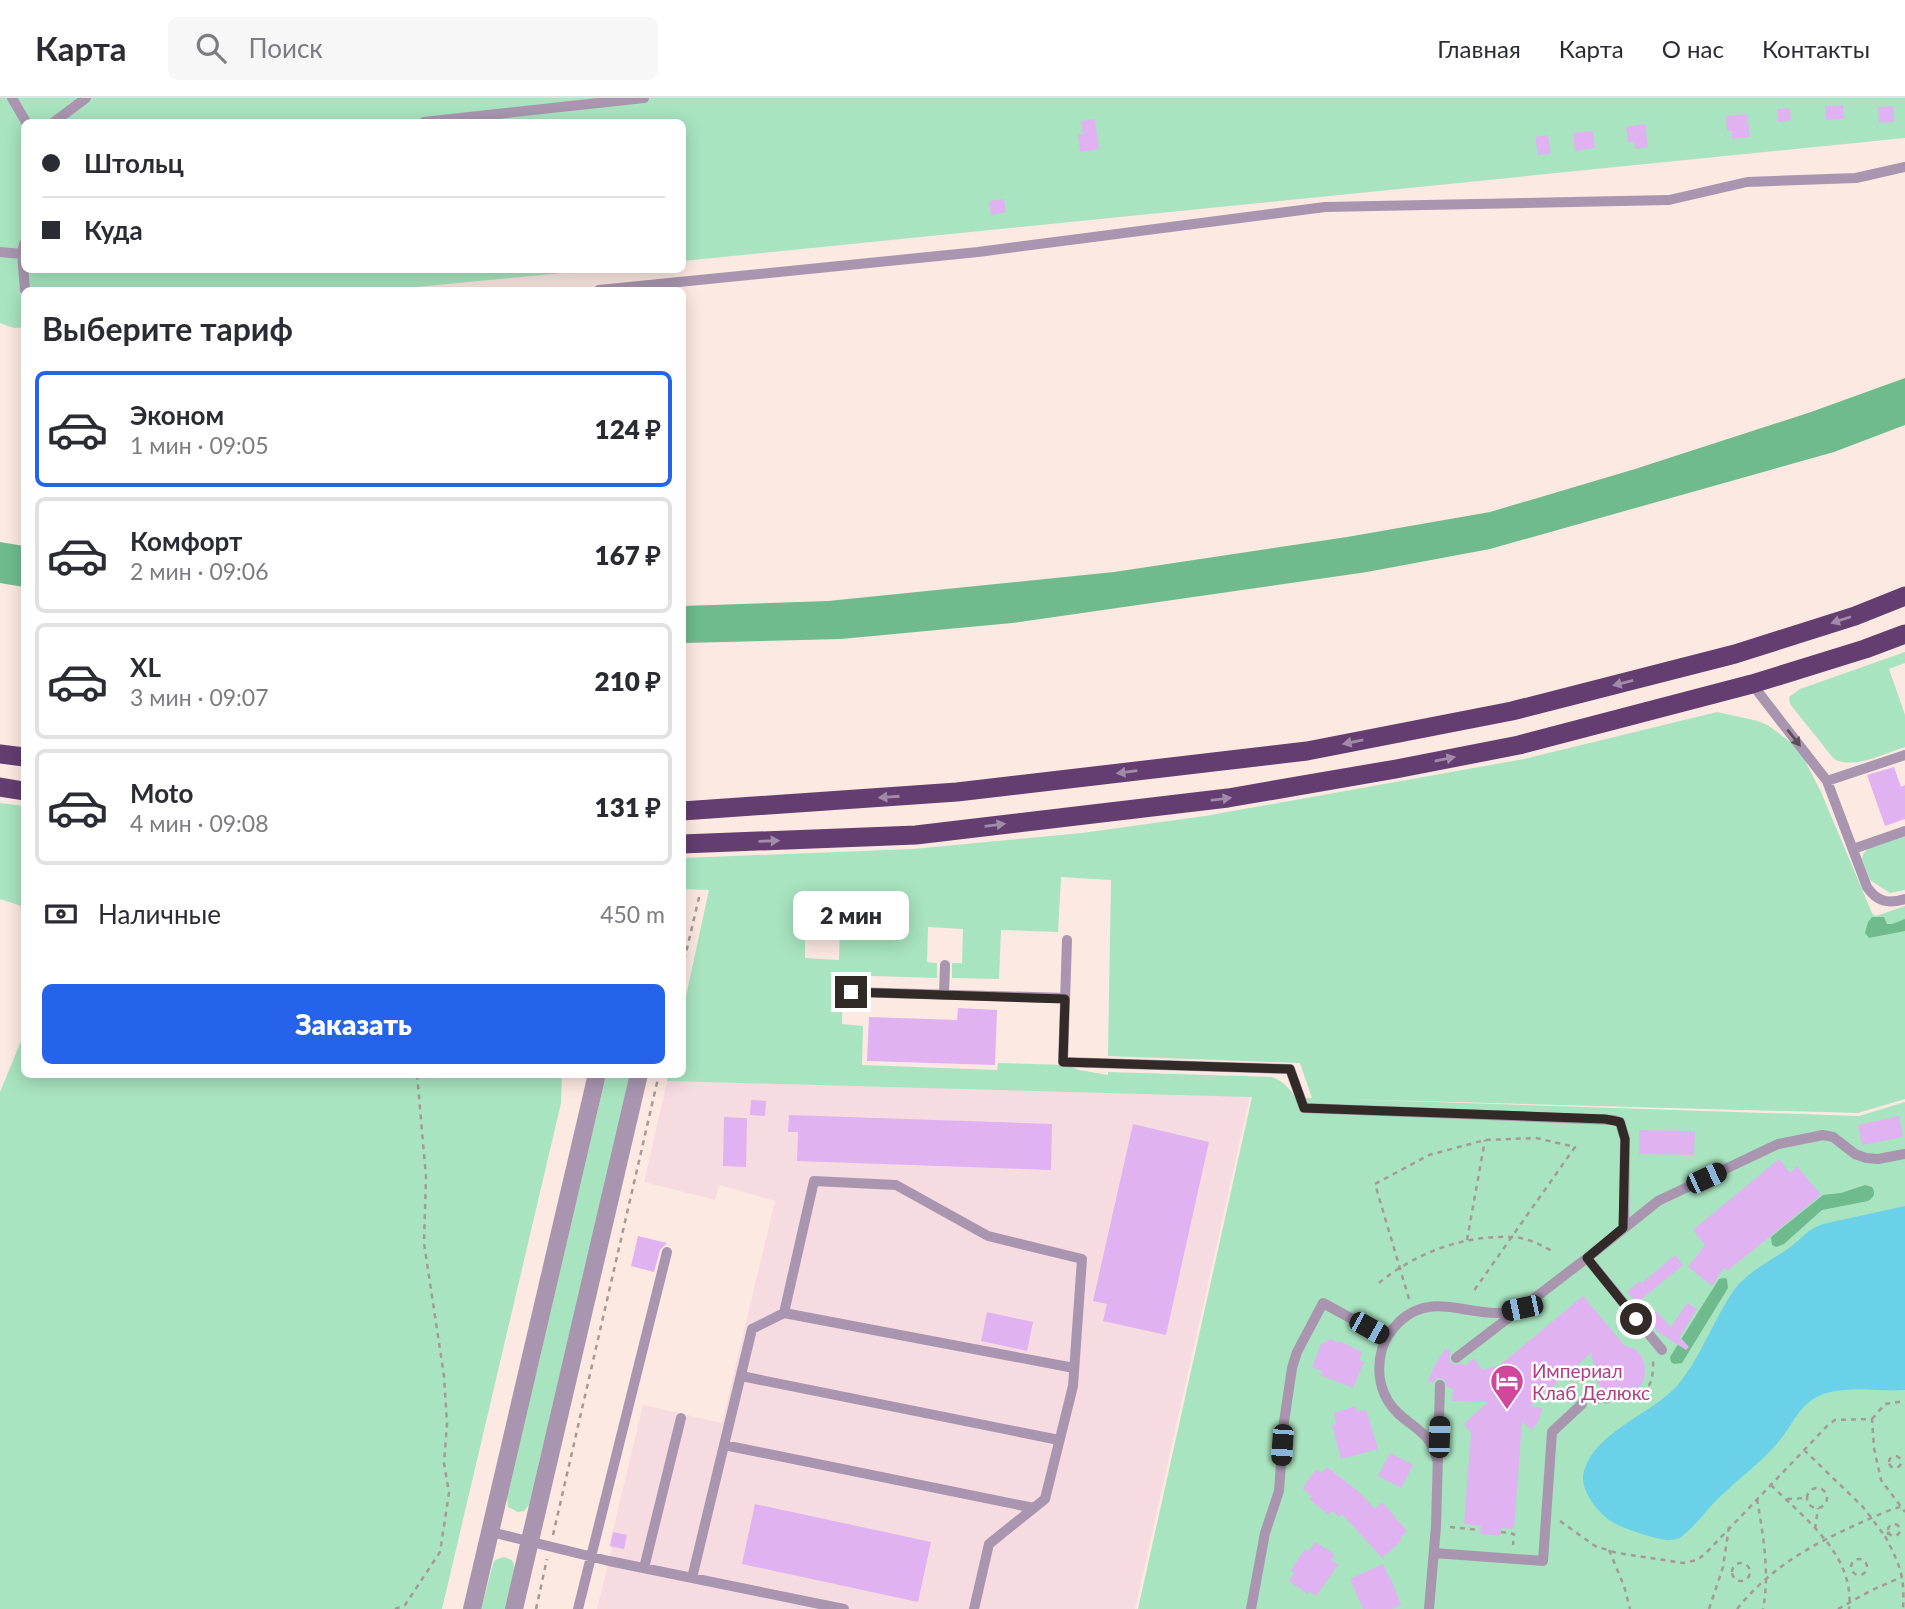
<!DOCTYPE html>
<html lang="ru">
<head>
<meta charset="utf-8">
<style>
	:root { --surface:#fff; --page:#f7f7f7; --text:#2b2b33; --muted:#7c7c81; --line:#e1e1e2; --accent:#2563eb }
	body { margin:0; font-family:Lato,sans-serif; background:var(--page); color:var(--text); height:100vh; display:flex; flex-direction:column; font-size:26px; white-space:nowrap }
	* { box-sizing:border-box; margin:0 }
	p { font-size:23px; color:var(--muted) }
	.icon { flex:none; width:38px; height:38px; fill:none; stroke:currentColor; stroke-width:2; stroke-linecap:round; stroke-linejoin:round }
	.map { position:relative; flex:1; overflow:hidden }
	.details { position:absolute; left:21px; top:189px; width:665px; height:791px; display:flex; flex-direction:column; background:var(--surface); border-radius:10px; box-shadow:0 4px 18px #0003 }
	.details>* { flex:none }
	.top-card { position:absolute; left:21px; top:21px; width:665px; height:154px; border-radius:10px; box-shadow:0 4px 18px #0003; display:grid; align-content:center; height:154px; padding:0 21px; background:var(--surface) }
	.end { position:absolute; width:32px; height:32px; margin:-16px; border:9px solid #312a27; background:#fff; box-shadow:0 0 0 4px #fff }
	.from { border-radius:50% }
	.bubble { position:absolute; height:49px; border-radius:10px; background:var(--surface); box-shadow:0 4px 18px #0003; font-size:23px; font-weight:800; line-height:49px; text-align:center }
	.car { position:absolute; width:21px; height:42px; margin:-21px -10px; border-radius:9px; box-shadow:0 0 5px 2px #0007; background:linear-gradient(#222 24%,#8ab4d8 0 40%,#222 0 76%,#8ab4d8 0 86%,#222 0) }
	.top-card b { display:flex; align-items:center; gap:24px; height:66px; font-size:26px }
	.top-card b+b { border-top:2px solid var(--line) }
	.top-card i { width:18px; height:18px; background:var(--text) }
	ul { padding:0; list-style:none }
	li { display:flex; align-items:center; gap:21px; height:116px; margin:0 14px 10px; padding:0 7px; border:4px solid var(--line); border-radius:10px }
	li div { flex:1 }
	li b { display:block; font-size:26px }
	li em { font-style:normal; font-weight:800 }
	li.selected { border-color:var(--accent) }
	li>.icon { width:63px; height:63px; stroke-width:1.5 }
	h2 { padding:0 21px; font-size:32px; line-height:84px }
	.pay { display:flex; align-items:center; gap:18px; height:77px; padding:0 21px; font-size:26px }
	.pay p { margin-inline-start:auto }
	.button { display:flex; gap:14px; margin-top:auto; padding:14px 21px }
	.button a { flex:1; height:80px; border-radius:10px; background:var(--accent); color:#fff; font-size:28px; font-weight:800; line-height:80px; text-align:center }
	header { display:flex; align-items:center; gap:42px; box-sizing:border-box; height:98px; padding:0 35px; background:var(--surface); border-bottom:2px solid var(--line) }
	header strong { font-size:33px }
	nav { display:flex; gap:38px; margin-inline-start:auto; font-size:24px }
	.search { width:490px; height:63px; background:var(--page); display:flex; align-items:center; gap:18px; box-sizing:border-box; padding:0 24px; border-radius:10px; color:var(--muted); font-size:26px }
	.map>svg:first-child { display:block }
	.industrial { fill:#f6dce1 }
	.green { fill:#a8e4bf; fill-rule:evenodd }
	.forest { fill:#6fbb8e }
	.water { fill:#6bd1e9 }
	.building { fill:#e0b2f2 }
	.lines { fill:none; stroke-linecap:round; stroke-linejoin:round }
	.path { stroke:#a79994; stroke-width:2.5; stroke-dasharray:5 5; stroke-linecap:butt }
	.service { stroke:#a995b0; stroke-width:10 }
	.minor { stroke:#a995b0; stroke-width:18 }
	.trunk { stroke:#643e71; stroke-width:19 }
	.oneway { fill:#a28baa }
	.oneway2 { fill:#5b4f57 }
	.route { stroke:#312a27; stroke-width:9 }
	.labels { text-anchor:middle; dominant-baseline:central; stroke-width:5; stroke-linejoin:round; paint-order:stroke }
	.hotel-label { font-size:19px; fill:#b23c85; stroke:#fff; text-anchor:start }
</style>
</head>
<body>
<header>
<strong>Карта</strong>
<div class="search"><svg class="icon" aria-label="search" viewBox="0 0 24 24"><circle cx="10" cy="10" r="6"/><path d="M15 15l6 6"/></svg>Поиск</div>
<nav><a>Главная</a><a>Карта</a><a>О нас</a><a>Контакты</a></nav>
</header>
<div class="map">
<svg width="1905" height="1511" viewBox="0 0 1905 1511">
	<rect width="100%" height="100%" fill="#fce9e2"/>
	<!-- industrial -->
	<path class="industrial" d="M667,983L1250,998L1135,1511H597L612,1450L609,1449L643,1307L722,1325L775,1103L719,1087L715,1102L644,1084Z"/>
	<!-- green -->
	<path class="green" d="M0,0H1905V40L683,163L682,24H24V172H594L385,192H24V229L14,230L0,225Z
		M1905,554V565L1889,571L1905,617V649C1884,655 1855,672 1834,661L1790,606L1789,599L1800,591Z
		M1717,614L1758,623L1769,628L1793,646L1802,657L1821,694L1872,815L1875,818L1879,817L1905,808V1001L1858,1015L1342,1001L1859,1018L1905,1004V1511H1138L1252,999L667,983L668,977L682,976L683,912L709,792L683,791V760L913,751L1082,735L1205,718L1524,661ZM1061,779L1111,782L1108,958L1300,965L1312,1000H1296C1289,990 1283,983 1272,979L1108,974V977L1079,972L1067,967L998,965L997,972L862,967L863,928L842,926L843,877L937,880V865L927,864L928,829L963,831L962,865H952V880L999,881L1001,832L1058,834ZM805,826L840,827L839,862L805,860Z
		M0,705L24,708V809L0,801Z
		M1905,738V792L1890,795L1870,782L1862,761L1863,756L1868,750Z
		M24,936V976L562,977L561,1005L442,1511H0V994Z
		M606,977H631L529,1407L524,1413L518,1414L508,1409L507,1399Z
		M504,1459L512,1462L516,1472L507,1511H481L493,1466L495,1462Z"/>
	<!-- forest -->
	<path class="forest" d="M1905,280V327L1834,354L1490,451L1367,474L1012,525L841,541L683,545V508L828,503L1114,474L1347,439L1490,414L1635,371L1811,314Z
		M0,444L24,448V489L0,485Z
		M1872,819H1884L1887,826H1892L1905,821V833L1869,840L1865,835L1868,824Z
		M1865,1087L1872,1089C1876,1096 1874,1099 1868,1103L1822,1112L1784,1146L1776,1149L1772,1147L1771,1139L1823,1097L1841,1095Z
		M1724,1180L1727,1181L1728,1190L1682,1265L1674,1266L1671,1264L1670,1259L1719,1181Z"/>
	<!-- water -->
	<path class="water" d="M1905,1108V1292C1879,1294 1842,1287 1819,1298C1799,1307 1793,1326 1780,1342C1764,1362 1744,1376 1725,1394C1709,1408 1697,1427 1680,1440C1676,1441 1673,1442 1669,1442C1657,1442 1625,1431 1614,1425C1599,1417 1578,1391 1584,1373C1596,1333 1650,1317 1677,1288C1700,1261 1714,1221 1734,1192C1748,1173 1771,1163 1789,1150C1803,1140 1806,1132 1823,1126Z"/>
	<!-- building -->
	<path class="building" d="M1843,7L1844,21L1826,22L1825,8Z
		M1893,8L1894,24L1879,25L1878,9Z
		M1790,10L1791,22L1778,24L1777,11Z
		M1747,16L1750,39L1732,41V33H1727L1726,18Z
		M1095,21L1099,51L1080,54L1078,37L1083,36L1081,23Z
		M1645,26L1648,49L1635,51L1634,44H1628L1626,29Z
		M1593,33L1595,50L1575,53L1573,35Z
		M1548,37L1551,56L1538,57L1535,39Z
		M1004,101L1006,114L991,117L989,103Z
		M1894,669L1901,689L1905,687V721L1885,728L1867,677Z
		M958,910L997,912L995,967L867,963L869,919L957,922Z
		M751,1002L766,1003L765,1018L750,1017Z
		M789,1017L1052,1026L1051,1072L797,1063L798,1034H788Z
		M1899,1018L1903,1039L1862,1047L1858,1027Z
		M724,1019L747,1020L746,1069L723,1068Z
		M1133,1026L1209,1044L1166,1237L1103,1223L1107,1206L1093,1203Z
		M1639,1032L1695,1033L1694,1057L1639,1056Z
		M1779,1061L1790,1075L1797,1068L1821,1097L1727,1173L1724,1169L1712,1188L1688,1169L1705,1147L1693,1132Z
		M638,1138L667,1145L660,1152L654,1174L631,1168Z
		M1675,1157L1683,1167L1637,1205L1627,1194L1640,1183L1642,1185Z
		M1583,1198L1625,1248L1633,1250L1640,1256L1644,1264L1645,1273L1644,1282L1640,1289L1633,1295L1624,1298H1615L1607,1295L1600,1289L1596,1281L1591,1255L1530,1308L1542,1310L1539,1322L1532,1332L1522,1324L1514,1431L1501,1430L1500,1438L1480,1436L1481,1428L1464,1426L1471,1335L1464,1326L1488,1304L1452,1303L1453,1291L1447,1289L1444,1281L1437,1280L1433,1285L1428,1283L1436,1265L1446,1250L1451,1255L1449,1260L1450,1264L1454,1267L1461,1265L1465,1268L1474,1260L1482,1272L1500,1267Z
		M1687,1205L1697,1211L1680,1239L1689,1249L1686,1252L1658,1234L1647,1221L1656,1213L1671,1229Z
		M987,1214L1033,1224L1027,1253L981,1243Z
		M1331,1241L1338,1245L1339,1243L1362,1254L1359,1262L1364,1264L1353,1290L1320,1277L1322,1273L1312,1269L1321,1246Z
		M1356,1308L1357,1314L1366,1312L1378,1351L1341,1361L1332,1327L1336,1326L1334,1315Z
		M1390,1355L1413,1367L1401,1390L1378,1378Z
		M1327,1369L1359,1394L1375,1411L1382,1404L1407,1433L1400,1440L1402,1442L1382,1460L1342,1416L1339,1419L1332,1413L1329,1417L1309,1401L1312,1398L1303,1391L1305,1386L1314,1374L1317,1372L1321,1375Z
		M755,1406L931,1444L918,1504L742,1466Z
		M613,1434L627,1437L624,1451L610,1448Z
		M1315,1444L1333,1455L1334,1458L1331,1462L1338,1467L1316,1498L1309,1493L1308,1496L1289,1483L1294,1475L1291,1472L1305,1451L1309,1453Z
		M1383,1466L1390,1482L1391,1481L1401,1507L1392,1511H1363L1350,1481Z"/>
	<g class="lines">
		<!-- path -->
		<path class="path" d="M682,872L700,795
			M1467,1142L1485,1042
			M1379,1185C1415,1155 1464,1137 1511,1139C1526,1139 1539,1146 1552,1153
			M1409,1201L1375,1086L1429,1057L1485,1042L1536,1040L1575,1049L1473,1194
			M1594,1305C1628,1302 1655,1306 1653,1262
			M1872,1321L1885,1306L1905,1303
			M1804,1352L1863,1409L1884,1437L1889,1435
			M1889 1364a6 6 0 1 1 12 0a6 6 0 1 1-12 0Z
			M1771,1387C1805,1421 1855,1457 1849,1511
			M1807 1400a10 10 0 1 1 20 0a10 10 0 1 1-20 0Z
			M1757,1401C1763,1436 1770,1475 1763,1511
			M1787,1401L1808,1400
			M1560,1423L1595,1448L1617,1455L1684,1465L1697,1462L1705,1456L1828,1327L1835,1322L1872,1321L1874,1350L1881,1382L1905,1414
			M1888 1432a6 6 0 1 1 12 0a6 6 0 1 1-12 0Z
			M1450,1429L1479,1432
			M1815,1431L1818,1410
			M1501,1434L1514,1436L1513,1447
			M553,1437L659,976
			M1885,1438C1900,1467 1905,1478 1903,1511
			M1609,1452L1624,1488L1630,1511
			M1851 1469a8 8 0 1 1 16 0a8 8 0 1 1-16 0Z
			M1732 1474a9 9 0 1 1 18 0a9 9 0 1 1-18 0Z
			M395,1511L405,1507L440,1454L449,1395L444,1365L447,1326L444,1278L424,1145L426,1079L417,976
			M536,1511L547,1461
			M1709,1511L1723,1469L1729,1429
			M1737,1511C1771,1469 1811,1447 1860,1425C1874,1419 1889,1411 1905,1408
			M1838,1511L1870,1493L1902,1479"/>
		<!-- service -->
		<path class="service" d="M12,0L26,24
			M54,24L86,0
			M424,24L644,0
			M24,146L22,156L25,192
			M0,154L22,156
			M599,192L978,154L1325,109L1669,102L1747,84L1856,80L1905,69
			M1752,586L1827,683L1905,657
			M1827,683L1867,789C1877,804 1888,806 1905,801
			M1853,751L1905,733
			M1067,842L1063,964L1290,971L1304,1010L1614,1022L1620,1024L1625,1041L1624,1130
			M851,894L1065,900
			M944,897L945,867
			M1587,1160L1662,1252
			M784,1215L1074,1270
			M1456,1260L1587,1160L1658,1103L1778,1046L1823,1037L1833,1039L1855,1056L1866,1060L1878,1061L1905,1056
			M741,1278L1059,1342
			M724,1347L1034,1410
			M1438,1364C1435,1356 1433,1347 1427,1340C1415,1326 1398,1320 1388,1303C1379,1288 1377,1269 1382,1251C1385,1241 1391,1232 1399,1224C1430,1195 1461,1215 1497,1215C1504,1215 1511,1213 1518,1211
			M491,1434L609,1463L844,1511
			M1434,1455L1543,1463L1552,1334L1582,1306
			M644,1470L681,1320
			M692,1480L752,1231L784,1215L814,1083L896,1087L988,1138L1082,1161L1073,1288L1045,1401L989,1446L974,1511
			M578,1511L667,1154
			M1251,1511L1265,1435L1279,1393L1284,1324L1292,1270L1297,1254L1323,1205L1387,1240
			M1429,1511L1436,1428L1440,1287"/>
		<!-- minor -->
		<path class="minor" d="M472,1511L597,976
			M514,1511L639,976"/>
		<!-- trunk -->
		<path class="trunk" d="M0,656L24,659
			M0,689L24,693
			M682,713L957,694L1307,653L1512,613L1735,556L1855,518L1905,498
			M682,746L916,737L1228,700L1396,671L1519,647L1752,586L1865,551L1905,536"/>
	</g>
	<!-- one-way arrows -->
	<defs><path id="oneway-solid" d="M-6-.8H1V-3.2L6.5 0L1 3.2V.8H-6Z" transform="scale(1.75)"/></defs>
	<g class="oneway">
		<use href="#oneway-solid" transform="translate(1841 522) rotate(162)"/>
		<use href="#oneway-solid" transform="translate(1623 585) rotate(166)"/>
		<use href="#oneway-solid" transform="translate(1353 644) rotate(169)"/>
		<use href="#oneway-solid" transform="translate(1445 661) rotate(-11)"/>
		<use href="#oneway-solid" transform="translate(1127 674) rotate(173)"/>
		<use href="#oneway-solid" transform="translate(889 699) rotate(176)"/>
		<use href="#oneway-solid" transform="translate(1221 701) rotate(-7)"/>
		<use href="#oneway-solid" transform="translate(995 727) rotate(-7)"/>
		<use href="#oneway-solid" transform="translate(769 743) rotate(-2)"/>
	</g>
	<use class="oneway2" href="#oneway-solid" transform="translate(1794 640) rotate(52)"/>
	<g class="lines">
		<!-- route -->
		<path class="route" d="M851,894L1065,901L1063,964L1290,971L1304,1010L1605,1021L1620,1024L1625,1041L1623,1130L1587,1160L1636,1221"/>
	</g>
	<!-- icons -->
	<defs>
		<g id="hotel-pin" transform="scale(1.75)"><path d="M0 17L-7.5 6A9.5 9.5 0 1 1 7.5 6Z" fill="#d1479c" stroke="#fff"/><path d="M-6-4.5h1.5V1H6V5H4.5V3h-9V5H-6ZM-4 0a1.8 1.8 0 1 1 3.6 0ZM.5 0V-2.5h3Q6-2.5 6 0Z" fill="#fff"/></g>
	</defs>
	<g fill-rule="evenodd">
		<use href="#hotel-pin" x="1507" y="1283"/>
	</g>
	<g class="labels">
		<!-- hotel labels -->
		<g class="hotel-label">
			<text x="1532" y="1272">Империал<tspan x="1532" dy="22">Клаб Делюкс</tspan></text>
		</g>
	</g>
</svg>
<i class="end from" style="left:1636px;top:1221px"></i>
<i class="end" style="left:851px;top:894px"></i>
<div class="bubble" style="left:793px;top:793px;width:116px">2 мин</div>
<i class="car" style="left:1706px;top:1080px;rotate:65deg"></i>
<i class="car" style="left:1522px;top:1210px;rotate:258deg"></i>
<i class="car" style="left:1369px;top:1230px;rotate:119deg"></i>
<i class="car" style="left:1439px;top:1339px;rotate:2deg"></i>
<i class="car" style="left:1282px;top:1347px;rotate:184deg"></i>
<div class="top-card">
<b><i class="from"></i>Штольц</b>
<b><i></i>Куда</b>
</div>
<section class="details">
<h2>Выберите тариф</h2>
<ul>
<li class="selected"><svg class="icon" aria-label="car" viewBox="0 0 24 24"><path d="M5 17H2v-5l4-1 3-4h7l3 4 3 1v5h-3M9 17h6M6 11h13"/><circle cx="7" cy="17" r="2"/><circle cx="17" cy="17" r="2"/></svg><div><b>Эконом</b><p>1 мин · 09:05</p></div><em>124 ₽</em></li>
<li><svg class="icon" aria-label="car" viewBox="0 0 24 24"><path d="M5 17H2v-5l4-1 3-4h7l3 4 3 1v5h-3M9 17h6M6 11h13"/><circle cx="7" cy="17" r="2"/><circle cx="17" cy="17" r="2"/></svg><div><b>Комфорт</b><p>2 мин · 09:06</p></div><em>167 ₽</em></li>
<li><svg class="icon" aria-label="car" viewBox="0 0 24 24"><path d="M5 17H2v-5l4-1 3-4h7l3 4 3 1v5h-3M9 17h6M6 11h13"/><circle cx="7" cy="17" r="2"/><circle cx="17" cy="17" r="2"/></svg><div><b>XL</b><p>3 мин · 09:07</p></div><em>210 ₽</em></li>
<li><svg class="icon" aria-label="car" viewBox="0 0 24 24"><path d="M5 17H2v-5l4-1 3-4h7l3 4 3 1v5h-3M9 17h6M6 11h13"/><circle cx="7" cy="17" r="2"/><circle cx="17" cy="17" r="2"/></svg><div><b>Moto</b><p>4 мин · 09:08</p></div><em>131 ₽</em></li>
</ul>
<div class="pay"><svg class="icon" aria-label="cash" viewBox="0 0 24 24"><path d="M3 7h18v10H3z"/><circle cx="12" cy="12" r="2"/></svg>Наличные<p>450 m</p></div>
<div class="button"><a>Заказать</a></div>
</section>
</div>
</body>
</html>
